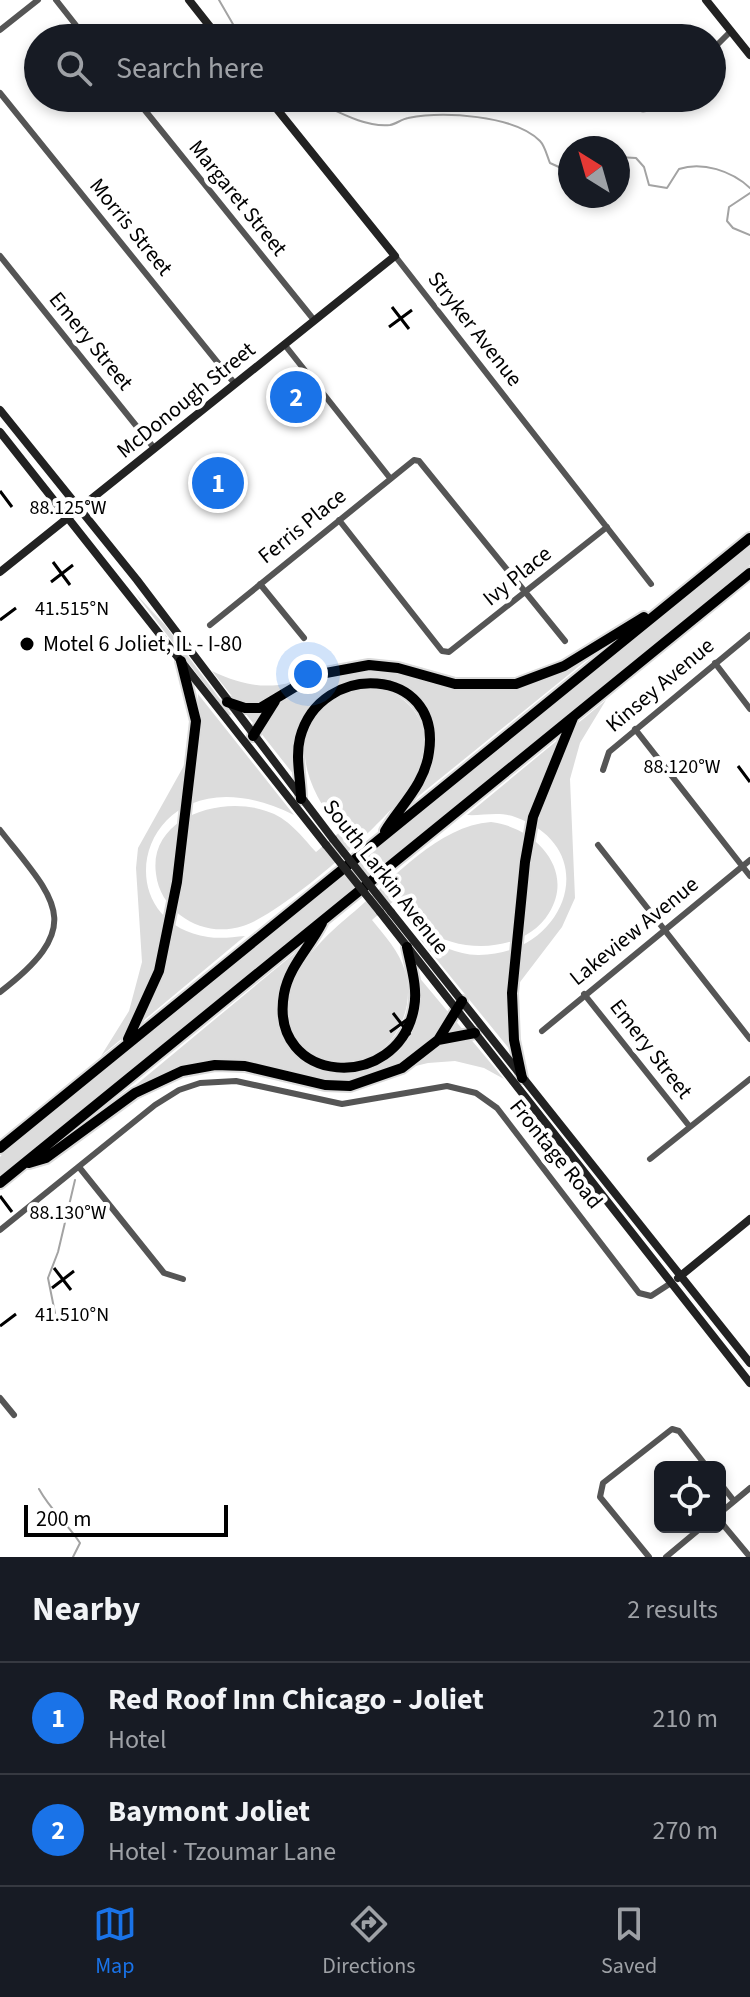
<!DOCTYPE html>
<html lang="en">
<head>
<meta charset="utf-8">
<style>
	body { margin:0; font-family:"Source Sans 3",sans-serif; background:#242831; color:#f1f3f6 }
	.controls { position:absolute; right:24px; bottom:24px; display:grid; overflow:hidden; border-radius:12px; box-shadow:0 4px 12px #0003 }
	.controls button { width:72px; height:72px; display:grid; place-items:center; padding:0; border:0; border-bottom:2px solid #363941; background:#171b24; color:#f1f3f6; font:40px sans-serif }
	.compass { position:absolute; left:558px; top:136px; width:72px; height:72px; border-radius:50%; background:#171b24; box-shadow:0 4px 12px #0003; rotate:323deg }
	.scale { position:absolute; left:24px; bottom:20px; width:204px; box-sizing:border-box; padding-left:8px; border:4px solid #000; border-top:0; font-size:22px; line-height:28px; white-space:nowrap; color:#000; -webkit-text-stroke:6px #fff; paint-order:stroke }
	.you { position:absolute; left:308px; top:674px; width:28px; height:28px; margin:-20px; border:6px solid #fff; border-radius:50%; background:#1a73e8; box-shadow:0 0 0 12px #1a73e833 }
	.badge { display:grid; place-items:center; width:52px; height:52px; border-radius:50%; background:#1a73e8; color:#fff; font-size:26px; font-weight:700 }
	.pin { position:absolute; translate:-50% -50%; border:4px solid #fff; box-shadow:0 2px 8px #0006 }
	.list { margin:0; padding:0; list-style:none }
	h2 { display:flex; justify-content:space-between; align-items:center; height:104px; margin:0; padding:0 32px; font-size:34px }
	h2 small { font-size:26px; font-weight:400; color:#9ea1a6 }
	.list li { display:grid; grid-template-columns:52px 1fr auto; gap:24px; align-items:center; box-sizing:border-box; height:112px; padding:0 32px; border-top:2px solid #363941 }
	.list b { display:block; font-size:30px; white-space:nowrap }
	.list p { margin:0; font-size:26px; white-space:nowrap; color:#9ea1a6 }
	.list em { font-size:26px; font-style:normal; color:#9ea1a6 }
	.icon { flex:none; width:44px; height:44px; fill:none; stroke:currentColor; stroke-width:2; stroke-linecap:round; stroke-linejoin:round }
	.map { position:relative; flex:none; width:750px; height:1557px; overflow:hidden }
	.search { position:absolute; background:#171b24; box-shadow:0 4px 12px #0003; left:24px; right:24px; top:24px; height:88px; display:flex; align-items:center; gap:20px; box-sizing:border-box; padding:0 28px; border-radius:44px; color:#9ea1a6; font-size:30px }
	.sheet { height:328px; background:#171b24 }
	nav { display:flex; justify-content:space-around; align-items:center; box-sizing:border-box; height:112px; border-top:2px solid #363941; background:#171b24; font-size:22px; color:#9ea1a6 }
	nav a { display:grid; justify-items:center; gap:4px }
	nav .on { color:#1a73e8 }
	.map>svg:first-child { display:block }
	.grass { fill:#dcdcdc }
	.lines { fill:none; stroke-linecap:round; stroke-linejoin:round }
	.stream { stroke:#a3a3a3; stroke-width:2 }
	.highway-casing { stroke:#dbdbdb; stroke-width:14 }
	.street { stroke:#555; stroke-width:6 }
	.secondary { stroke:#222; stroke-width:8 }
	.highway { stroke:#000; stroke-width:10 }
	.secondary-bridge { stroke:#222; stroke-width:8 }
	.ticks { fill:none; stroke:#000; stroke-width:3 }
	.poi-dot { fill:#000; stroke:#fff; stroke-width:3 }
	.labels { text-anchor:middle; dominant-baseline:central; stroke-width:8; stroke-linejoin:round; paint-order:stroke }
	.street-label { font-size:22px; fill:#000; stroke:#fff }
	.poi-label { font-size:22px; fill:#000; stroke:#fff; text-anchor:start }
	.ticks-label { font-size:20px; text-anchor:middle; fill:#000; stroke:#fff; stroke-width:8; stroke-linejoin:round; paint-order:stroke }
</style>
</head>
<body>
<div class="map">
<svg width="750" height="1557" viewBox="0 0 750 1557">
	<rect width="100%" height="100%" fill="#fff"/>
	<path class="grass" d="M 750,546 L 750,565 L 0,1176 L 0,1157 L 6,1150 Z
		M 135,593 L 165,625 L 231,714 L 229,716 Z
		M 604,646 L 410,803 L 433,736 C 424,721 413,694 399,685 C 367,663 318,690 302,719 C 294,735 296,757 294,775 L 212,671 C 283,705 300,669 366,669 C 395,669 421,681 449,687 C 510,698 554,677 604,646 Z
		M 367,687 C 412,689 438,731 419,773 C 401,811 283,914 243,926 C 221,933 198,929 180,915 C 167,905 158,891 156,874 C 148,817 222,795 266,811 C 289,818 301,836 316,852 L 341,831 C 295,776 282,710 367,687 Z
		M 198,694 L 294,815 C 144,741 95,919 208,937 C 221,939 233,937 245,936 L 101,1056 L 129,1011 L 142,962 L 136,868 L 138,848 L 191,753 L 199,720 Z
		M 606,700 L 580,743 L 570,779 L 575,898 L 562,927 L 517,986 L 511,1051 L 420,939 C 439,943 456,955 478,955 C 565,956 606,849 515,817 C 499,811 482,816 467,815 Z
		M 491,822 C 534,827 576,869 549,913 C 525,953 460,954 426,930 C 414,922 406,909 396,899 L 372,920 C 385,936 399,951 405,971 C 419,1017 383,1072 331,1062 C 317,1059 304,1050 297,1038 C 267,987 321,939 355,911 C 394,878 438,826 491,822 Z
		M 302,947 L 280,993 L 295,1052 L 310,1064 L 328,1071 L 346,1073 L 369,1068 L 403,1043 L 419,1007 L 418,976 L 504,1079 L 484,1068 L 455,1061 L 428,1063 L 349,1082 L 327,1082 L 246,1062 L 182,1067 L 131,1089 Z"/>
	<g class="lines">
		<path class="stream" d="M 219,0 L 241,38
			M 308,98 C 332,108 363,128 390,125 C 396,124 402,119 408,118 C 443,111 514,115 540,141 C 545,146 547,156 550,163 L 570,172
			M 618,157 L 636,158 L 644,167 L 649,185 L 667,188 L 679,169 C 702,161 732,171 750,188
			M 750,193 L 729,207 L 727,221 L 733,228 L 750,235
			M 55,1313 L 48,1278 L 58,1252 L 75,1180
			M 39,1489 C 51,1511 67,1523 80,1543 L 73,1557"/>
		<defs>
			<path id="highway" d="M 227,702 L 245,708 L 260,708 L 315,675 L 369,665 L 398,668 L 455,684 L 516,684 L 564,666 L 644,617
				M 253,736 L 275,701
				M 301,799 C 301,779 295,758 300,738 C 320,660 442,666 429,752 C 425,784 401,805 385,831
				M 322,923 C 310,947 289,966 284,994 C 268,1085 398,1094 414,1008 C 418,988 411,967 407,947
				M 128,1039 L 159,971 L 177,882 L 196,721 L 181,661
				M 438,1040 L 462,1001
				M 522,1078 L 514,1040 L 512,993 L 525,862 L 533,817 L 573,718
				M 0,1148 L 750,538
				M 29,1163 L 46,1158 L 135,1093 L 182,1071 L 215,1065 L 245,1066 L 325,1085 L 350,1086 L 402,1068 L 438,1040 L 475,1033
				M 0,1183 L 750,573"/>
		</defs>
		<use href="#highway" class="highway-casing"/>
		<path class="street" d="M 56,0 L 86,38
			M 0,30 L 38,0
			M 712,50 L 731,31
			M 0,93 L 235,384
			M 135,98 L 314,320
			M 615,98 C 644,115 646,111 676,98
			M 0,256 L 154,448
			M 395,256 L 651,584
			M 284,344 L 390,478
			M 339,520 L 442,651 L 449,652 L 607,527
			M 260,584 L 304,638
			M 210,625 L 414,460 L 419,461 L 565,641
			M 715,663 L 750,709
			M 635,729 L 750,876
			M 603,770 L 609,752 L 750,635
			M 0,830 C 55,900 88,925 0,992
			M 598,845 L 750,1039
			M 584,994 L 690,1127
			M 542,1031 L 750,860
			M 650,1159 L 750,1079
			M 79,1167 L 164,1273 L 183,1279
			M 0,1230 L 155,1105 L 179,1090 L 200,1083 L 236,1081 L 342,1104 L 447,1086 L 476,1093 L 497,1108 L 639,1293 L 651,1296 L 671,1283
			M 0,1398 L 14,1415
			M 720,1483 L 734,1501
			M 720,1513 L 750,1488
			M 720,1521 L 750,1557
			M 649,1557 L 600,1497 L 603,1483 L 672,1429 L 679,1431 L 707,1467
			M 666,1557 L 702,1527"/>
		<path class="secondary" d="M 189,0 L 219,38
			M 706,0 L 750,55
			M 0,410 L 137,580 L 333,839
			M 0,432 L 326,845
			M 0,572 L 395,256 L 268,98
			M 380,912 L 750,1383
			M 391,912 L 750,1363
			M 678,1278 L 750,1219"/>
		<use href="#highway" class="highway"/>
		<path class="secondary-bridge" d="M 333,839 L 391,912
			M 326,845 L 380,912"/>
	</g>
	<path class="ticks" d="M 392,307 L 409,329M 389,327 L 412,310M 0,491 L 12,507M 53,562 L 70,585M 51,582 L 73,565M 0,620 L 16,608M 738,766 L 750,782M 393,1013 L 410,1035M 390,1032 L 412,1016M 0,1196 L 12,1212M 54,1268 L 71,1290M 52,1288 L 74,1271M 0,1326 L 16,1314"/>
	<circle class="poi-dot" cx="27" cy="644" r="8"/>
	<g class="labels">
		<g class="street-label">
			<text transform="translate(238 198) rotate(51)">Margaret Street</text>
			<text transform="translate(131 227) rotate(51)">Morris Street</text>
			<text transform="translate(475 329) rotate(52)">Stryker Avenue</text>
			<text transform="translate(91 341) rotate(51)">Emery Street</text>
			<text transform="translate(186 400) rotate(-39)">McDonough Street</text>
			<text transform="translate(302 526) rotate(-39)">Ferris Place</text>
			<text transform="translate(517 576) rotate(-39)">Ivy Place</text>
			<text transform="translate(660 685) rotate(-40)">Kinsey Avenue</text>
			<text transform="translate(386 877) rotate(52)">South Larkin Avenue</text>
			<text transform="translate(634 931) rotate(-39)">Lakeview Avenue</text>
			<text transform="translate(651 1049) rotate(52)">Emery Street</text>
			<text transform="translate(556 1154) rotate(51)">Frontage Road</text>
		</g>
		<g class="poi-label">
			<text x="43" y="644">Motel 6 Joliet, IL - I-80</text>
		</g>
	</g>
	<g class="ticks-label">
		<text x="68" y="514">88.125°W</text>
		<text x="72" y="615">41.515°N</text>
		<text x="682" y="773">88.120°W</text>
		<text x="68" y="1219">88.130°W</text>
		<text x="72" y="1321">41.510°N</text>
	</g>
</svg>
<div class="controls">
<button><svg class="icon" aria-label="locate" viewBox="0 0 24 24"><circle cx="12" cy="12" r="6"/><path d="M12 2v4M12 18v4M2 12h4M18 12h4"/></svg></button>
</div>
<svg class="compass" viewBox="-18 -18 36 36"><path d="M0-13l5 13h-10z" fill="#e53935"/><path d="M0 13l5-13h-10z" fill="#9ea1a6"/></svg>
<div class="scale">200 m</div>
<div class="you"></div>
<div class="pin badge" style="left:218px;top:483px">1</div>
<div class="pin badge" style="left:296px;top:397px">2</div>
<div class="search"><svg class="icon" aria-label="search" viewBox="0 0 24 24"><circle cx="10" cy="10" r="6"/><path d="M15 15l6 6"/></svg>Search here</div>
</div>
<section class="sheet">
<h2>Nearby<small>2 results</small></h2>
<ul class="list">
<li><span class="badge">1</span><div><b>Red Roof Inn Chicago - Joliet</b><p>Hotel</p></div><em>210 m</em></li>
<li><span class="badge">2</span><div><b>Baymont Joliet</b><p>Hotel · Tzoumar Lane</p></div><em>270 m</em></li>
</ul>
</section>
<nav>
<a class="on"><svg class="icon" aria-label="map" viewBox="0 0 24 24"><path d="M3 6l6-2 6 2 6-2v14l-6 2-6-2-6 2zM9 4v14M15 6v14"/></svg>Map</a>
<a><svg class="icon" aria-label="directions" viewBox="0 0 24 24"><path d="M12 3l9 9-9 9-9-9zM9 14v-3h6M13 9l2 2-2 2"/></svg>Directions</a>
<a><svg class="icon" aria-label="saved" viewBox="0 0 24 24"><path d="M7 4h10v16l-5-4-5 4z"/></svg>Saved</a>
</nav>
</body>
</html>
